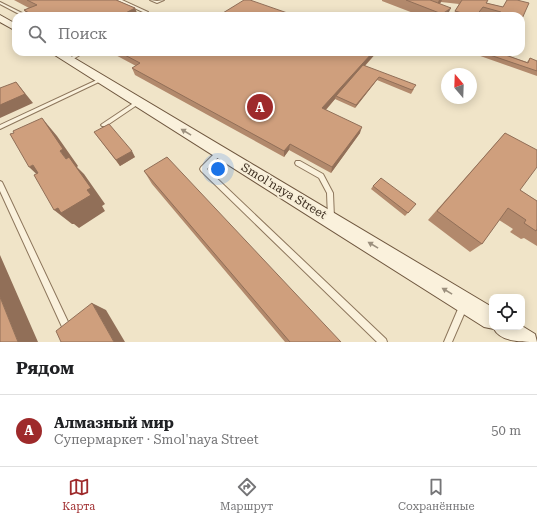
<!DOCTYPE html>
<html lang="ru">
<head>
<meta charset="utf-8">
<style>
	body { margin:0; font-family:"Roboto Serif",serif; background:#f6f6f6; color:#202124 }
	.controls { position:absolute; right:12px; bottom:12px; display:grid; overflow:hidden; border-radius:8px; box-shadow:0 2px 10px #0003 }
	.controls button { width:36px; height:36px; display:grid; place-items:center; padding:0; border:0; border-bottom:1px solid #e0e0e0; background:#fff; color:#202124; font:20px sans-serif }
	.compass { position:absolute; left:441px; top:68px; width:36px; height:36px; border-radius:50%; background:#fff; box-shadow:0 2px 10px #0003; rotate:341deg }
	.you { position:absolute; left:218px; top:169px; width:14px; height:14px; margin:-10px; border:3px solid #fff; border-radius:50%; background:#1a73e8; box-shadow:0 0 0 6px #1a73e833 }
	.badge { display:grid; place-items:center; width:26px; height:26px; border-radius:50%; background:#9e2a2b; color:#fff; font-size:13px; font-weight:700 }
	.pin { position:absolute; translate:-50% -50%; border:2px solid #fff; box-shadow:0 1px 4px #0006 }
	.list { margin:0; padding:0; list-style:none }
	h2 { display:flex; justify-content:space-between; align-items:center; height:52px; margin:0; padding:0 16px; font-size:17px }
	h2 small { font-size:13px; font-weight:400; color:#757577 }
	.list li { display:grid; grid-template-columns:26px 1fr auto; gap:12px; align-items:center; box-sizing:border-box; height:72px; padding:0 16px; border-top:1px solid #e0e0e0 }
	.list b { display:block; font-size:15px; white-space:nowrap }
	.list p { margin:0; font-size:13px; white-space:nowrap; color:#757577 }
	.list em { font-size:13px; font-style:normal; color:#757577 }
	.icon { flex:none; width:22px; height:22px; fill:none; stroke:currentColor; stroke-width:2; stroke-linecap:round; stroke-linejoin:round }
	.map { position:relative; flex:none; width:537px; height:342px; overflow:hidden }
	.search { position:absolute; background:#fff; box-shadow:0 2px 10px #0003; left:12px; right:12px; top:12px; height:44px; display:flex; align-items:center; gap:10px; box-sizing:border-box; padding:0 14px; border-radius:12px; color:#757577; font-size:15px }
	.sheet { height:124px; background:#fff }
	nav { display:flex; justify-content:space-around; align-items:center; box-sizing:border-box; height:56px; border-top:1px solid #e0e0e0; background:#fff; font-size:11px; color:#757577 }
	nav a { display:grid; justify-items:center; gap:2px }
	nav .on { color:#9e2a2b }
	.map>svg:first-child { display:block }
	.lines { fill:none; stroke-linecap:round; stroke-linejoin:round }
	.lane-casing { stroke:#8d765c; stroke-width:2 }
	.secondary-casing { stroke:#6f573f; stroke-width:2 }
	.lane { fill:#faf1dc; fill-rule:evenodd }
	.secondary { fill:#faf1dc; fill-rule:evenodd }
	.wall { fill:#b2896c }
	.shaded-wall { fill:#916f58 }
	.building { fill:#cf9f7d; stroke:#916f58 }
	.oneway { fill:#9c907e }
	.labels { text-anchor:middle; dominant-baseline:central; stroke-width:4; stroke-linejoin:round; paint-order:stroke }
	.street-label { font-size:12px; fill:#3d2e20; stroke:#f7eed8 }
</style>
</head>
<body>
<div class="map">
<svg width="537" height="342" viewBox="0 0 537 342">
	<rect width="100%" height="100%" fill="#f0e4c8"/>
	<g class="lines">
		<defs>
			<path id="lane" d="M 117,0 L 122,0 L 148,12 L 145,13 Z
				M 150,0 L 157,1 L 164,0 L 157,3 Z
				M 0,2 L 22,13 L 23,16 L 19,16 L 19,14 L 0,4 Z
				M 80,52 L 85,52 L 70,61 L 66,60 Z
				M 99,79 L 103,79 L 103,80 L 0,129 L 0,125 Z
				M 138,100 L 140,101 L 140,103 L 106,126 L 102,126 L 101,125 L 102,124 Z
				M 218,150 L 220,150 L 223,152 L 207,169 L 386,339 L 387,342 L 377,342 L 201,171 L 200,169 L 201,167 Z
				M 296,161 L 300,161 L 323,174 L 333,193 L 334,218 L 333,220 L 331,221 L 329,220 L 328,218 L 327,193 L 319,178 L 296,165 L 295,163 Z
				M 0,181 L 2,182 L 3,184 L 70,326 L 71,329 L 71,342 L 63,342 L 63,329 L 0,191 Z
				M 464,301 L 467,302 L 468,305 L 452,342 L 444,342 L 461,302 Z"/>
			<path id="secondary" d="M 0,15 L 16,24 L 16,31 L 0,22 Z
				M 50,52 L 64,52 L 492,307 L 492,327 L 522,326 L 535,334 L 537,342 C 522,342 501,342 494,329 L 484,327 Z"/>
		</defs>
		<use href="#lane" class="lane-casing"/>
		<use href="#secondary" class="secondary-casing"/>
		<use href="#lane" class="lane"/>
		<use href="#secondary" class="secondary"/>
	</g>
	<path class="wall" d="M 14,0 L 116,0 L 135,8 L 138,16 L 28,16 L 24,10 L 29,8 Z
		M 382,0 L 488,0 L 487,3 L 503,7 L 507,0 L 521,16 L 452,16 L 455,11 L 459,4 L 441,2 L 440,4 L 447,16 L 421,16 L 382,1 Z
		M 110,52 L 377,52 L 365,66 L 414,89 L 411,94 L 377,80 L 355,108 L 335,99 L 326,110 L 360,133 L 331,173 L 289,150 L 284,157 L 135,75 L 132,68 L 136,66 Z
		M 469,52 L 497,52 L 527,62 L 530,58 L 537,61 L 537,76 Z
		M 94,132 L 135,157 L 120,166 Z
		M 505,133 L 520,190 L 537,201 L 537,246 L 524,238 L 521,239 L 510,232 L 513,229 L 499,220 L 482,244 L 470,252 L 428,220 Z
		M 144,171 L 341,342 L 285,342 L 152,184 Z
		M 373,186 L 416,204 L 405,216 L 371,189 Z"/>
	<path class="shaded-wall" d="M 439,0 L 442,0 L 441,2 L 436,7 Z
		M 135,8 L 138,16 L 120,16 Z
		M 451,8 L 447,16 L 441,16 L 442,14 Z
		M 373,52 L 377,52 L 337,96 L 336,96 L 335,99 L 321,115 L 322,108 Z
		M 379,77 L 377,80 L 355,108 L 356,105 Z
		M 16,82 L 33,103 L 0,118 L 0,105 Z
		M 42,118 L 57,136 L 78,166 L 77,167 L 84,174 L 105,204 L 102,206 L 105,211 L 79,228 L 74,224 L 72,224 L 54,210 L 66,159 L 60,151 Z
		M 362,127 L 360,133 L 331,173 L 332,167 Z
		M 290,144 L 289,150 L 284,157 L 284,151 Z
		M 132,151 L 135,157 L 120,166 L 116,160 Z
		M 33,165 L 47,184 L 29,167 Z
		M 0,255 L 38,342 L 18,342 L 0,297 Z
		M 92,303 L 106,310 L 125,342 L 114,342 Z"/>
	<path class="building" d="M 27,0 L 116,0 L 135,8 L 120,16 L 34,16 L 24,10 L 37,5 Z
		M 244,0 L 250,0 L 296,16 L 218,16 Z
		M 406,0 L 430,0 L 451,8 L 442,14 Z
		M 462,0 L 488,0 L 486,3 L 503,7 L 507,0 L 517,0 L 529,3 L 521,21 L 521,16 L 499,16 L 501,12 L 483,7 L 476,16 L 472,16 L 455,11 Z
		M 119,52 L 373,52 L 322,108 L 362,127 L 332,167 L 290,144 L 284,151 L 132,68 L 140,63 Z
		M 481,52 L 497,52 L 528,63 L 530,58 L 537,61 L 537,71 Z
		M 363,65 L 416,85 L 412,90 L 379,77 L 356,105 L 336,96 Z
		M 16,82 L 25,94 L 0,105 L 0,88 Z
		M 42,118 L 63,149 L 60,151 L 66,159 L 69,157 L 91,188 L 87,190 L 91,195 L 61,213 L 58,208 L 54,210 L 34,175 L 38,173 L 33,165 L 29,167 L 10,134 L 14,133 L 13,131 Z
		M 109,124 L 132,151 L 116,160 L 94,132 Z
		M 505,133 L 537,150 L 537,167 L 520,190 L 537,201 L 537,229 L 536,231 L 524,223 L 526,220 L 508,208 L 482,244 L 437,211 Z
		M 167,157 L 341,342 L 290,342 L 144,171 Z
		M 381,178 L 416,204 L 408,213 L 373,186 Z
		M 0,297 L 18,342 L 0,342 Z
		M 92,303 L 114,342 L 61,342 L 56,331 Z"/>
	<defs><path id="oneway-solid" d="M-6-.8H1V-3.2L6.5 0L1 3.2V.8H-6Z"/></defs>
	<g class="oneway">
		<use href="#oneway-solid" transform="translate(186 132) rotate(-149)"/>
		<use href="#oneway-solid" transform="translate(373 245) rotate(-149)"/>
		<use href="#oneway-solid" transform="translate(447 291) rotate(-149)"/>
	</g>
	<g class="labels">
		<g class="street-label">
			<text transform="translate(284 191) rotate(31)">Smol'naya Street</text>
		</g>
	</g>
</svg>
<div class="controls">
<button><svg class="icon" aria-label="locate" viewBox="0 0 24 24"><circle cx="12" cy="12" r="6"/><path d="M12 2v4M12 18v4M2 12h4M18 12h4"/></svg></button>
</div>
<svg class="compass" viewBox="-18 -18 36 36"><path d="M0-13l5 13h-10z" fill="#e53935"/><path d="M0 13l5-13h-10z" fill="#757577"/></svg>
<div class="you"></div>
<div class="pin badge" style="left:260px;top:107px">A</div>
<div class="search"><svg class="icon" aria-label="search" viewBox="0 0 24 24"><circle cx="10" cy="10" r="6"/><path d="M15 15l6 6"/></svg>Поиск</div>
</div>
<section class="sheet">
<h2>Рядом<small></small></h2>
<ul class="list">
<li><span class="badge">A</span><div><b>Алмазный мир</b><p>Супермаркет · Smol'naya Street</p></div><em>50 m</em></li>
</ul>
</section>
<nav>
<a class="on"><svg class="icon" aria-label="map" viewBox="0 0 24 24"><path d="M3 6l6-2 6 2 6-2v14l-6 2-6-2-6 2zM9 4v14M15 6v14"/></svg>Карта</a>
<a><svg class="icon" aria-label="directions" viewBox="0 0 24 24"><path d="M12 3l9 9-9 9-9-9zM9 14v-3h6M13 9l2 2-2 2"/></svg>Маршрут</a>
<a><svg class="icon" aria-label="saved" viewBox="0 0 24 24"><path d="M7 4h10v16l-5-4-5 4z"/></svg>Сохранённые</a>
</nav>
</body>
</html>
